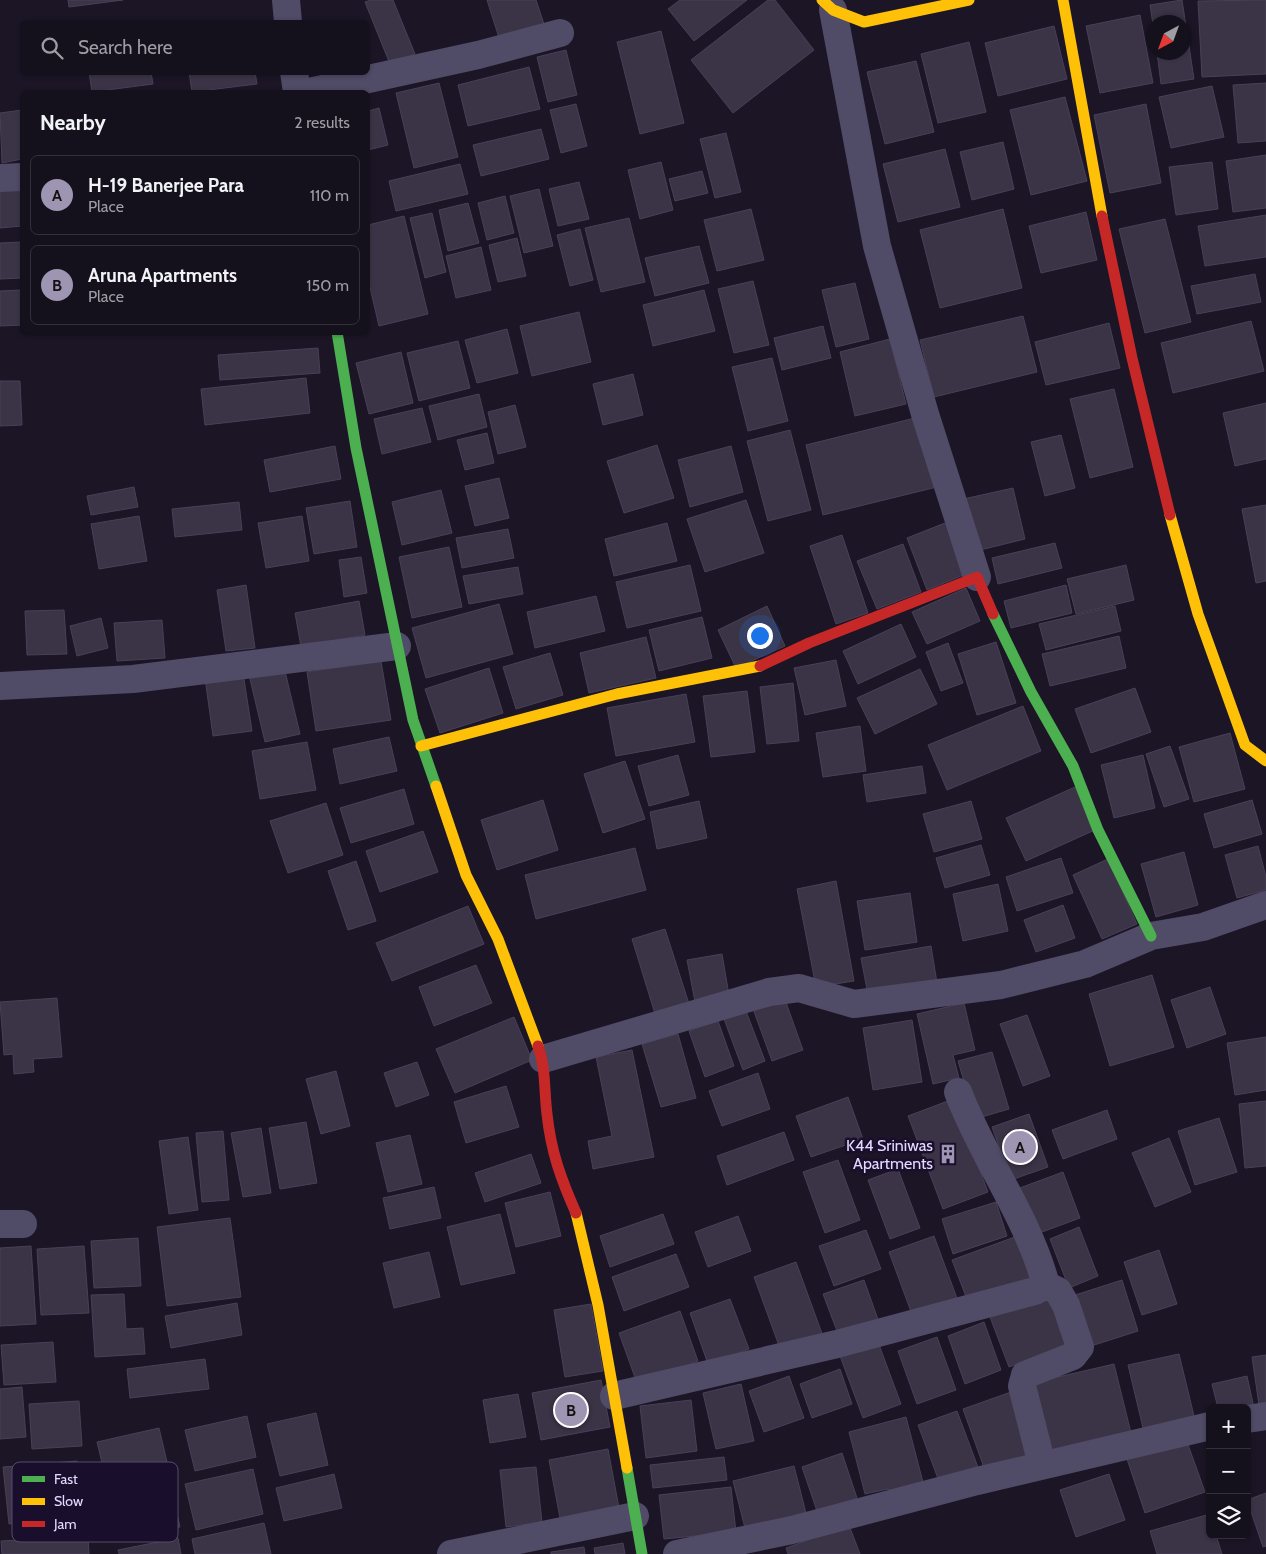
<!DOCTYPE html>
<html lang="en">
<head>
<meta charset="utf-8">
<style>
	body { margin:0; font-family:Cabin,sans-serif; background:#211e29; color:#f1f3f6 }
	.controls { position:absolute; right:15px; bottom:15px; display:grid; overflow:hidden; border-radius:8px; box-shadow:0 1px 4px #0004 }
	.controls button { width:45px; height:45px; display:grid; place-items:center; padding:0; border:0; border-bottom:1px solid #33303b; background:#14101c; color:#f1f3f6; font:25px sans-serif }
	.compass { position:absolute; left:1146px; top:15px; width:45px; height:45px; border-radius:50%; background:#14101c; box-shadow:0 1px 4px #0004; rotate:221deg }
	.you { position:absolute; left:759px; top:635px; width:18px; height:18px; margin:-12px; border:4px solid #fff; border-radius:50%; background:#1a73e8; box-shadow:0 0 0 8px #1a73e833 }
	.badge { display:grid; place-items:center; width:32px; height:32px; border-radius:50%; background:#9e95b3; color:#111; font-size:16px; font-weight:700 }
	.pin { position:absolute; translate:-50% -50%; border:2px solid #fff; box-shadow:0 1px 5px #0006 }
	.list { margin:0; padding:0; list-style:none }
	h2 { display:flex; justify-content:space-between; align-items:center; height:65px; margin:0; padding:0 20px; font-size:21px }
	h2 small { font-size:16px; font-weight:400; color:#9d9da3 }
	.list li { display:grid; grid-template-columns:32px 1fr auto; gap:15px; align-items:center; box-sizing:border-box; height:80px; margin:0 10px 10px; padding:0 10px; border:1px solid #33303b; border-radius:8px }
	.list b { display:block; font-size:19px; white-space:nowrap }
	.list p { margin:0; font-size:16px; white-space:nowrap; color:#9d9da3 }
	.list em { font-size:16px; font-style:normal; color:#9d9da3 }
	.icon { flex:none; width:28px; height:28px; fill:none; stroke:currentColor; stroke-width:2; stroke-linecap:round; stroke-linejoin:round }
	.map { position:relative; flex:none; width:1266px; height:1554px; overflow:hidden }
	.search { position:absolute; background:#14101c; box-shadow:0 1px 4px #0004; left:20px; top:20px; width:350px; height:55px; display:flex; align-items:center; gap:12px; box-sizing:border-box; padding:0 18px; border-radius:8px; color:#9d9da3; font-size:19px }
	.panel { position:absolute; background:#14101c; box-shadow:0 1px 4px #0004; left:20px; top:90px; width:350px; height:245px; border-radius:8px }
	.map>svg:first-child { display:block }
	.building { fill:#3b3447; stroke:#494058 }
	.lines { fill:none; stroke-linecap:round; stroke-linejoin:round }
	.street { stroke:#504b66; stroke-width:28 }
	.fast { stroke:#4caf50; stroke-width:11 }
	.slow { stroke:#ffc107; stroke-width:11 }
	.jam { stroke:#c62828; stroke-width:11 }
	.labels { text-anchor:middle; dominant-baseline:central; stroke-width:5; stroke-linejoin:round; paint-order:stroke }
	.poi-label { font-size:16px; fill:#e4daff; stroke:#190f2c; text-anchor:end }
	.key { fill:#190f2c; stroke:#564c6b; stroke-width:1 }
	.key-label { font-size:14px; fill:#e4daff }
</style>
</head>
<body>
<div class="map">
<svg width="1266" height="1554" viewBox="0 0 1266 1554">
	<rect width="100%" height="100%" fill="#1b1526"/>
	<path class="building" d="M 68,0 L 123,0 L 69,7 Z
		M 371,0 L 393,0 L 415,54 L 390,64 L 365,2 Z
		M 487,0 L 536,0 L 545,27 L 500,41 Z
		M 680,0 L 747,0 L 694,41 L 668,9 Z
		M 768,0 L 775,0 L 814,50 L 733,113 L 691,60 Z
		M 1182,0 L 1194,79 L 1161,84 L 1157,52 L 1184,52 L 1184,22 L 1154,22 L 1154,31 L 1150,5 Z
		M 1266,0 L 1266,74 L 1202,77 L 1198,1 Z
		M 1140,15 L 1153,83 L 1100,93 L 1086,26 Z
		M 1054,26 L 1067,79 L 998,96 L 985,43 Z
		M 661,31 L 684,123 L 640,134 L 617,42 Z
		M 969,42 L 986,112 L 938,123 L 921,54 Z
		M 566,50 L 577,95 L 548,102 L 537,57 Z
		M 916,61 L 934,132 L 885,144 L 867,72 Z
		M 529,67 L 540,109 L 468,126 L 458,85 Z
		M 89,72 L 151,72 L 153,84 L 92,92 Z
		M 189,72 L 255,72 L 257,84 L 192,92 Z
		M 439,83 L 458,157 L 414,168 L 396,93 Z
		M 1266,83 L 1266,141 L 1238,143 L 1233,85 Z
		M 1212,86 L 1224,137 L 1171,148 L 1159,97 Z
		M 1065,97 L 1087,181 L 1031,195 L 1010,110 Z
		M 576,104 L 587,146 L 561,153 L 550,110 Z
		M 1146,104 L 1161,183 L 1110,193 L 1094,115 Z
		M 379,108 L 388,145 L 368,150 L 368,111 Z
		M 22,110 L 22,159 L 2,163 L 0,113 Z
		M 541,129 L 549,159 L 481,176 L 473,145 Z
		M 726,133 L 741,192 L 715,198 L 700,139 Z
		M 1003,142 L 1014,189 L 972,200 L 960,152 Z
		M 945,149 L 960,207 L 898,222 L 883,164 Z
		M 1266,155 L 1266,208 L 1233,212 L 1226,161 Z
		M 661,162 L 673,210 L 640,219 L 628,170 Z
		M 1212,162 L 1218,209 L 1176,215 L 1169,167 Z
		M 460,164 L 468,194 L 396,211 L 389,181 Z
		M 702,171 L 708,193 L 675,201 L 669,179 Z
		M 579,182 L 589,219 L 558,226 L 549,189 Z
		M 22,187 L 22,226 L 0,228 L 0,189 Z
		M 539,189 L 553,246 L 524,253 L 510,196 Z
		M 505,196 L 514,233 L 487,240 L 478,203 Z
		M 468,203 L 479,243 L 448,251 L 439,210 Z
		M 751,209 L 764,260 L 717,271 L 704,220 Z
		M 1003,209 L 1022,288 L 940,308 L 920,230 Z
		M 1086,212 L 1097,260 L 1041,273 L 1029,226 Z
		M 432,213 L 446,272 L 425,278 L 410,218 Z
		M 1266,215 L 1266,257 L 1205,266 L 1198,226 Z
		M 404,216 L 428,314 L 379,326 L 368,279 L 368,225 Z
		M 629,218 L 645,282 L 601,292 L 585,228 Z
		M 1165,219 L 1191,322 L 1145,333 L 1119,229 Z
		M 580,229 L 593,280 L 570,286 L 557,235 Z
		M 517,238 L 526,276 L 498,282 L 489,245 Z
		M 22,242 L 22,278 L 0,279 L 0,243 Z
		M 699,246 L 709,283 L 655,296 L 645,258 Z
		M 481,247 L 491,290 L 456,298 L 446,256 Z
		M 1255,274 L 1261,302 L 1197,314 L 1191,286 Z
		M 753,281 L 769,345 L 734,353 L 718,289 Z
		M 855,283 L 869,339 L 836,347 L 822,290 Z
		M 22,290 L 22,325 L 0,326 L 0,291 Z
		M 704,290 L 715,331 L 653,346 L 643,305 Z
		M 579,312 L 591,362 L 532,376 L 520,326 Z
		M 1023,316 L 1037,372 L 934,397 L 920,340 Z
		M 1251,321 L 1264,371 L 1173,393 L 1161,343 Z
		M 1109,323 L 1120,368 L 1046,385 L 1035,342 Z
		M 823,326 L 831,358 L 782,370 L 774,338 Z
		M 507,329 L 518,373 L 477,383 L 465,340 Z
		M 890,339 L 906,404 L 855,416 L 840,352 Z
		M 458,341 L 470,388 L 419,401 L 407,353 Z
		M 318,348 L 320,373 L 220,380 L 218,355 Z
		M 401,352 L 413,403 L 369,414 L 356,363 Z
		M 772,358 L 788,421 L 748,431 L 732,367 Z
		M 633,374 L 643,415 L 603,425 L 593,384 Z
		M 306,378 L 310,413 L 205,425 L 201,389 Z
		M 0,381 L 20,381 L 22,425 L 0,426 Z
		M 1114,389 L 1133,467 L 1090,478 L 1070,399 Z
		M 479,394 L 487,427 L 438,440 L 429,406 Z
		M 1266,403 L 1266,459 L 1235,466 L 1223,413 Z
		M 515,405 L 526,447 L 498,454 L 488,412 Z
		M 422,408 L 431,442 L 382,454 L 374,419 Z
		M 919,417 L 937,487 L 823,515 L 806,445 Z
		M 790,430 L 811,510 L 768,521 L 747,441 Z
		M 487,433 L 494,463 L 465,470 L 457,440 Z
		M 1061,435 L 1075,488 L 1045,496 L 1031,442 Z
		M 657,445 L 674,498 L 624,513 L 607,461 Z
		M 335,446 L 341,479 L 270,492 L 264,460 Z
		M 731,446 L 743,492 L 690,507 L 678,460 Z
		M 499,478 L 509,518 L 475,526 L 465,486 Z
		M 134,487 L 138,507 L 91,515 L 87,496 Z
		M 1013,488 L 1025,539 L 972,552 L 959,500 Z
		M 441,490 L 452,533 L 402,545 L 392,502 Z
		M 746,500 L 764,553 L 705,572 L 687,519 Z
		M 350,501 L 357,547 L 314,554 L 306,508 Z
		M 239,502 L 242,530 L 175,537 L 172,509 Z
		M 1266,505 L 1266,581 L 1256,583 L 1242,509 Z
		M 139,516 L 147,561 L 99,569 L 91,524 Z
		M 302,516 L 309,561 L 266,568 L 258,523 Z
		M 950,521 L 971,572 L 927,590 L 907,538 Z
		M 667,523 L 677,561 L 614,576 L 605,539 Z
		M 508,529 L 514,558 L 462,568 L 456,538 Z
		M 842,535 L 868,613 L 836,624 L 810,546 Z
		M 1055,543 L 1062,568 L 998,584 L 992,558 Z
		M 903,544 L 921,592 L 877,609 L 857,561 Z
		M 449,547 L 462,607 L 412,618 L 399,557 Z
		M 361,557 L 367,593 L 344,597 L 339,560 Z
		M 690,565 L 701,611 L 627,628 L 616,582 Z
		M 1126,565 L 1134,600 L 1076,614 L 1067,579 Z
		M 518,567 L 523,594 L 469,604 L 463,576 Z
		M 246,585 L 255,648 L 226,651 L 217,590 Z
		M 1066,585 L 1072,613 L 1011,628 L 1004,601 Z
		M 966,588 L 980,621 L 927,644 L 912,612 Z
		M 596,596 L 605,631 L 535,648 L 527,612 Z
		M 359,601 L 365,635 L 301,647 L 295,613 Z
		M 499,604 L 513,654 L 426,678 L 412,628 Z
		M 767,606 L 785,646 L 736,668 L 718,630 Z
		M 1115,606 L 1121,631 L 1046,650 L 1039,624 Z
		M 64,610 L 67,654 L 27,655 L 25,611 Z
		M 702,617 L 712,658 L 659,671 L 649,630 Z
		M 101,618 L 108,648 L 77,656 L 70,626 Z
		M 162,620 L 165,658 L 117,661 L 114,623 Z
		M 901,624 L 916,657 L 858,684 L 843,651 Z
		M 1119,636 L 1126,668 L 1050,686 L 1042,654 Z
		M 646,637 L 656,678 L 589,693 L 580,653 Z
		M 996,642 L 1016,703 L 977,715 L 958,654 Z
		M 948,643 L 963,683 L 941,691 L 926,652 Z
		M 550,653 L 563,695 L 516,709 L 503,667 Z
		M 836,660 L 846,706 L 805,715 L 794,668 Z
		M 381,661 L 391,720 L 316,731 L 307,672 Z
		M 284,667 L 300,734 L 265,742 L 249,675 Z
		M 489,668 L 503,713 L 440,733 L 425,689 Z
		M 920,669 L 937,704 L 875,734 L 857,698 Z
		M 243,673 L 252,731 L 213,736 L 205,678 Z
		M 793,683 L 799,741 L 767,744 L 760,687 Z
		M 1135,688 L 1151,732 L 1091,753 L 1075,709 Z
		M 747,691 L 755,752 L 711,757 L 703,696 Z
		M 686,694 L 695,742 L 616,756 L 607,708 Z
		M 1023,706 L 1041,751 L 947,790 L 928,745 Z
		M 860,726 L 866,771 L 823,777 L 816,733 Z
		M 1230,733 L 1245,789 L 1194,802 L 1179,747 Z
		M 389,737 L 397,771 L 340,784 L 333,749 Z
		M 307,742 L 316,790 L 260,799 L 252,751 Z
		M 1170,746 L 1189,799 L 1164,807 L 1146,754 Z
		M 678,755 L 689,795 L 649,806 L 638,766 Z
		M 1143,755 L 1155,808 L 1114,818 L 1101,765 Z
		M 625,761 L 645,819 L 603,833 L 584,774 Z
		M 922,766 L 926,793 L 867,802 L 863,775 Z
		M 1075,787 L 1095,830 L 1026,861 L 1006,818 Z
		M 404,789 L 414,824 L 351,843 L 340,808 Z
		M 543,800 L 558,850 L 497,870 L 481,820 Z
		M 1252,800 L 1262,834 L 1214,848 L 1204,814 Z
		M 699,801 L 707,838 L 657,849 L 650,812 Z
		M 971,801 L 982,839 L 934,852 L 923,814 Z
		M 326,803 L 343,855 L 288,873 L 270,821 Z
		M 423,831 L 438,872 L 380,892 L 366,851 Z
		M 981,845 L 990,875 L 945,888 L 936,858 Z
		M 1258,846 L 1266,877 L 1266,890 L 1237,898 L 1225,855 Z
		M 635,848 L 646,890 L 536,919 L 525,875 Z
		M 1184,852 L 1198,905 L 1156,917 L 1141,864 Z
		M 1061,858 L 1073,893 L 1017,911 L 1006,877 Z
		M 1108,859 L 1137,924 L 1102,939 L 1073,875 Z
		M 356,861 L 376,921 L 348,930 L 328,871 Z
		M 836,881 L 854,981 L 816,987 L 797,889 Z
		M 998,884 L 1008,931 L 963,941 L 953,894 Z
		M 910,893 L 917,942 L 865,950 L 857,901 Z
		M 1063,905 L 1075,938 L 1036,952 L 1024,920 Z
		M 468,906 L 484,944 L 392,981 L 376,943 Z
		M 665,929 L 690,1007 L 656,1017 L 632,939 Z
		M 931,946 L 938,989 L 869,1000 L 861,958 Z
		M 722,954 L 730,1001 L 696,1007 L 687,960 Z
		M 476,965 L 492,1003 L 434,1026 L 419,987 Z
		M 1152,975 L 1174,1047 L 1110,1066 L 1089,994 Z
		M 1210,987 L 1226,1034 L 1187,1048 L 1171,1000 Z
		M 783,994 L 803,1050 L 772,1061 L 752,1006 Z
		M 57,998 L 62,1057 L 33,1059 L 34,1072 L 14,1074 L 13,1054 L 4,1055 L 0,1002 Z
		M 964,1003 L 975,1050 L 953,1055 L 959,1078 L 933,1084 L 917,1014 Z
		M 746,1011 L 765,1061 L 743,1070 L 724,1019 Z
		M 1027,1015 L 1050,1076 L 1023,1086 L 1000,1024 Z
		M 514,1017 L 532,1060 L 455,1093 L 436,1049 Z
		M 912,1020 L 922,1082 L 873,1090 L 863,1028 Z
		M 718,1021 L 734,1066 L 705,1077 L 689,1031 Z
		M 678,1034 L 696,1098 L 661,1107 L 642,1044 Z
		M 1266,1037 L 1266,1090 L 1235,1095 L 1227,1043 Z
		M 632,1050 L 654,1157 L 593,1169 L 588,1141 L 612,1136 L 596,1057 Z
		M 992,1052 L 1009,1109 L 975,1119 L 958,1061 Z
		M 417,1062 L 429,1095 L 396,1107 L 384,1073 Z
		M 336,1071 L 350,1126 L 321,1134 L 306,1079 Z
		M 758,1073 L 770,1109 L 722,1126 L 709,1091 Z
		M 506,1086 L 519,1127 L 466,1143 L 454,1102 Z
		M 848,1097 L 863,1139 L 811,1157 L 796,1116 Z
		M 953,1099 L 988,1192 L 943,1209 L 908,1116 Z
		M 1266,1101 L 1266,1166 L 1245,1168 L 1239,1104 Z
		M 1107,1110 L 1117,1139 L 1063,1159 L 1052,1130 Z
		M 1029,1114 L 1048,1167 L 1011,1180 L 992,1127 Z
		M 1219,1118 L 1237,1172 L 1195,1185 L 1178,1131 Z
		M 306,1122 L 317,1183 L 280,1189 L 269,1128 Z
		M 261,1128 L 271,1193 L 243,1197 L 231,1133 Z
		M 223,1131 L 229,1200 L 202,1202 L 196,1133 Z
		M 784,1132 L 794,1160 L 727,1185 L 717,1156 Z
		M 410,1135 L 422,1184 L 388,1192 L 376,1143 Z
		M 188,1137 L 198,1210 L 169,1214 L 159,1141 Z
		M 1169,1138 L 1191,1192 L 1155,1207 L 1132,1153 Z
		M 531,1154 L 541,1183 L 485,1202 L 475,1173 Z
		M 838,1160 L 860,1220 L 825,1233 L 803,1172 Z
		M 898,1169 L 920,1228 L 890,1239 L 868,1180 Z
		M 1063,1172 L 1080,1218 L 1034,1235 L 1017,1189 Z
		M 434,1187 L 441,1218 L 390,1229 L 383,1198 Z
		M 550,1192 L 561,1236 L 516,1247 L 505,1203 Z
		M 996,1202 L 1007,1236 L 953,1254 L 942,1219 Z
		M 500,1214 L 515,1273 L 461,1285 L 447,1227 Z
		M 663,1214 L 674,1244 L 610,1267 L 600,1236 Z
		M 738,1216 L 751,1251 L 708,1267 L 695,1232 Z
		M 230,1218 L 241,1297 L 167,1306 L 157,1227 Z
		M 1079,1227 L 1098,1276 L 1069,1288 L 1050,1239 Z
		M 866,1230 L 881,1269 L 834,1286 L 819,1246 Z
		M 1020,1235 L 1035,1278 L 968,1302 L 952,1260 Z
		M 934,1236 L 958,1301 L 913,1317 L 889,1252 Z
		M 138,1238 L 141,1286 L 94,1288 L 91,1241 Z
		M 31,1246 L 36,1324 L 0,1326 L 0,1248 Z
		M 84,1246 L 89,1313 L 41,1315 L 37,1249 Z
		M 1159,1250 L 1177,1304 L 1142,1315 L 1124,1262 Z
		M 429,1252 L 440,1297 L 394,1308 L 383,1263 Z
		M 676,1254 L 689,1287 L 624,1311 L 612,1277 Z
		M 796,1262 L 824,1339 L 782,1354 L 754,1277 Z
		M 864,1280 L 880,1325 L 840,1339 L 823,1294 Z
		M 1122,1280 L 1138,1331 L 1088,1347 L 1072,1296 Z
		M 124,1294 L 126,1329 L 143,1328 L 145,1354 L 95,1357 L 91,1295 Z
		M 1054,1294 L 1072,1344 L 1009,1367 L 990,1317 Z
		M 730,1299 L 749,1349 L 708,1364 L 690,1313 Z
		M 237,1303 L 242,1335 L 171,1348 L 165,1316 Z
		M 591,1304 L 603,1371 L 565,1377 L 554,1310 Z
		M 680,1311 L 698,1361 L 637,1383 L 619,1333 Z
		M 984,1322 L 1001,1370 L 965,1384 L 948,1336 Z
		M 937,1337 L 956,1390 L 917,1404 L 898,1351 Z
		M 53,1342 L 56,1382 L 4,1385 L 1,1345 Z
		M 878,1342 L 901,1404 L 863,1418 L 840,1356 Z
		M 1179,1354 L 1195,1420 L 1144,1432 L 1128,1365 Z
		M 1266,1355 L 1266,1404 L 1259,1405 L 1252,1357 Z
		M 205,1359 L 209,1389 L 130,1398 L 127,1369 Z
		M 1114,1364 L 1132,1437 L 1050,1456 L 1032,1383 Z
		M 840,1369 L 852,1404 L 812,1418 L 800,1384 Z
		M 789,1376 L 804,1418 L 764,1432 L 749,1391 Z
		M 1247,1376 L 1254,1408 L 1218,1408 L 1212,1384 Z
		M 601,1380 L 610,1427 L 541,1440 L 532,1393 Z
		M 741,1384 L 754,1441 L 716,1449 L 703,1393 Z
		M 22,1387 L 26,1437 L 0,1439 L 0,1389 Z
		M 1011,1392 L 1035,1458 L 987,1476 L 963,1409 Z
		M 518,1394 L 526,1437 L 490,1443 L 483,1400 Z
		M 691,1400 L 697,1451 L 646,1458 L 640,1406 Z
		M 79,1401 L 82,1446 L 32,1449 L 29,1404 Z
		M 957,1411 L 979,1470 L 940,1484 L 918,1425 Z
		M 316,1413 L 328,1465 L 280,1476 L 267,1424 Z
		M 247,1416 L 256,1457 L 195,1471 L 185,1430 Z
		M 906,1417 L 925,1490 L 891,1499 L 888,1489 L 865,1494 L 849,1432 Z
		M 159,1428 L 171,1479 L 109,1492 L 97,1442 Z
		M 1186,1439 L 1205,1492 L 1145,1513 L 1127,1459 Z
		M 608,1449 L 620,1513 L 561,1523 L 549,1460 Z
		M 842,1453 L 857,1498 L 817,1511 L 802,1467 Z
		M 724,1457 L 727,1480 L 653,1488 L 650,1465 Z
		M 77,1461 L 83,1517 L 9,1524 L 3,1467 Z
		M 794,1466 L 807,1517 L 746,1532 L 733,1481 Z
		M 536,1467 L 542,1522 L 506,1527 L 500,1470 Z
		M 253,1469 L 263,1514 L 196,1530 L 185,1484 Z
		M 334,1474 L 342,1508 L 284,1521 L 276,1488 Z
		M 1109,1474 L 1125,1520 L 1076,1537 L 1060,1490 Z
		M 170,1482 L 180,1527 L 116,1541 L 106,1497 Z
		M 731,1487 L 736,1532 L 664,1539 L 659,1495 Z
		M 1266,1493 L 1266,1546 L 1263,1547 L 1247,1500 Z
		M 1210,1514 L 1210,1535 L 1216,1535 L 1222,1554 L 1157,1554 L 1150,1531 Z
		M 264,1523 L 271,1554 L 195,1554 L 192,1539 Z
		M 849,1525 L 860,1554 L 788,1554 L 786,1548 Z
		M 88,1536 L 89,1554 L 2,1554 L 1,1541 Z
		M 178,1538 L 181,1554 L 119,1554 L 118,1550 Z
		M 623,1543 L 625,1554 L 595,1554 L 594,1548 Z
		M 584,1547 L 585,1554 L 551,1554 L 551,1552 Z"/>
	<g class="lines">
		<path class="street" d="M 286,0 L 288,22
			M 833,10 L 877,246 L 925,414 L 977,577
			M 294,72 L 297,92
			M 309,92 L 478,55 L 560,33
			M 0,178 L 22,177
			M 0,686 L 133,679 L 397,646
			M 543,1059 L 769,992 L 799,988 L 854,1004 L 1001,985 L 1085,964 L 1151,936 L 1203,927 L 1266,905
			M 0,1224 L 23,1224
			M 614,1396 L 837,1344 L 1035,1291 L 1046,1285 C 1028,1217 983,1158 958,1092
			M 1247,1419 L 1266,1416
			M 1042,1465 L 1022,1386 L 1025,1375 L 1073,1356 L 1080,1347 L 1066,1305 L 1058,1291 L 1046,1285
			M 451,1554 L 635,1516
			M 677,1554 L 792,1530 L 977,1481 L 1210,1426"/>
		<path class="fast" d="M 337,332 L 356,448 L 413,720 L 436,786
			M 993,614 L 1031,692 L 1073,766 L 1098,830 L 1151,936
			M 627,1468 L 642,1554"/>
		<path class="slow" d="M 822,0 L 833,10 L 864,22 L 969,0
			M 1063,0 L 1102,216
			M 1170,515 L 1198,614 L 1245,745 L 1266,761
			M 421,746 L 617,694 L 760,666
			M 436,786 L 466,875 L 498,939 L 538,1046
			M 576,1213 L 598,1305 L 627,1468"/>
		<path class="jam" d="M 1102,216 L 1132,358 L 1170,515
			M 760,666 L 809,643 L 977,577 L 993,614
			M 538,1046 C 546,1068 544,1091 547,1114 C 551,1152 561,1179 576,1213"/>
	</g>
	<defs>
		<symbol id="building-bare" viewBox="-9 -9 18 18"><path d="M-4-6H4V6H1V3H-1V6H-4ZM-2.5-4.3h1.7v1.8h-1.7ZM.8-4.3h1.7v1.8H.8ZM-2.5-1h1.7V.8h-1.7ZM.8-1h1.7V.8H.8Z" fill="#9e95b3" stroke="#190f2c" stroke-width="2.5" paint-order="stroke"/></symbol>
	</defs>
	<g fill-rule="evenodd">
		<use href="#building-bare" x="934" y="1140" width="28" height="28"/>
	</g>
	<g class="labels">
		<g class="poi-label">
			<text x="933" y="1145">K44 Sriniwas<tspan x="933" dy="18">Apartments</tspan></text>
		</g>
	</g>
	<rect x="12" y="1462" width="166" height="80" rx="8" class="key"/>
	<rect x="22" y="1476" width="23" height="6" fill="#4caf50"/>
	<rect x="22" y="1498" width="23" height="7" fill="#ffc107"/>
	<rect x="22" y="1521" width="23" height="6" fill="#c62828"/>
	<g class="key-label">
		<text x="54" y="1484">Fast</text>
		<text x="54" y="1506">Slow</text>
		<text x="54" y="1529">Jam</text>
	</g>
</svg>
<div class="controls">
<button>+</button>
<button>−</button>
<button><svg class="icon" aria-label="layers" viewBox="0 0 24 24"><path d="M12 4l9 5-9 5-9-5zM3 14l9 5 9-5"/></svg></button>
</div>
<svg class="compass" viewBox="-18 -18 36 36"><path d="M0-13l5 13h-10z" fill="#e53935"/><path d="M0 13l5-13h-10z" fill="#9d9da3"/></svg>
<div class="you"></div>
<div class="pin badge" style="left:1020px;top:1147px">A</div>
<div class="pin badge" style="left:571px;top:1410px">B</div>
<div class="search"><svg class="icon" aria-label="search" viewBox="0 0 24 24"><circle cx="10" cy="10" r="6"/><path d="M15 15l6 6"/></svg>Search here</div>
<section class="panel">
<h2>Nearby<small>2 results</small></h2>
<ul class="list">
<li><span class="badge">A</span><div><b>H-19 Banerjee Para</b><p>Place</p></div><em>110 m</em></li>
<li><span class="badge">B</span><div><b>Aruna Apartments</b><p>Place</p></div><em>150 m</em></li>
</ul>
</section>
</div>
</body>
</html>
